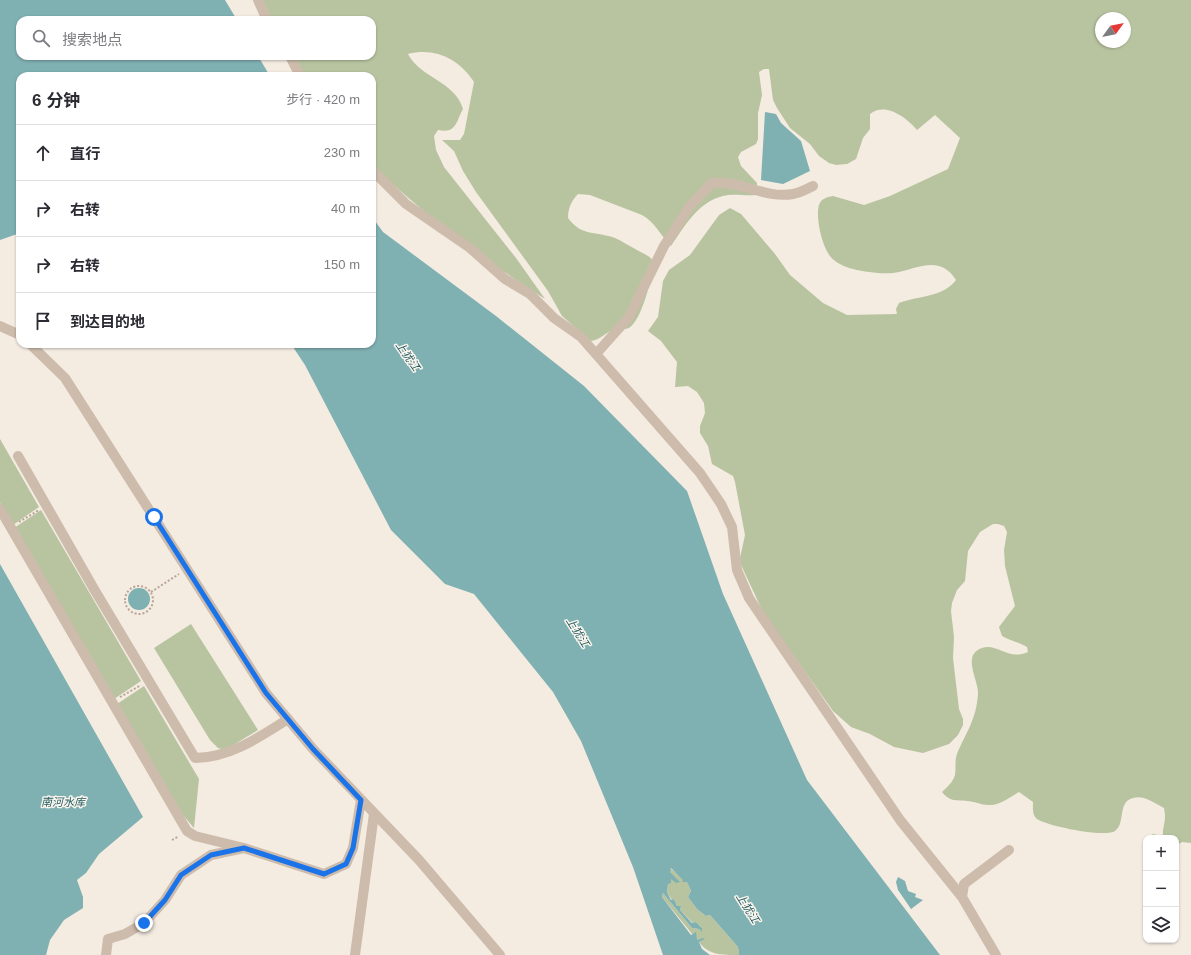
<!DOCTYPE html>
<html lang="zh">
<head>
<meta charset="utf-8">
<style>
	body { margin:0; font-family:Arial,"Noto Sans SC",sans-serif; background:#f2f2f3; color:#2b2b33 }
	.controls { position:absolute; right:12px; bottom:12px; display:grid; overflow:hidden; border-radius:8px; box-shadow:0 1px 3px #0004 }
	.controls button { width:36px; height:36px; display:grid; place-items:center; padding:0; border:0; border-bottom:1px solid #e1e1e2; background:#fff; color:#2b2b33; font:20px sans-serif }
	.compass { position:absolute; left:1095px; top:12px; width:36px; height:36px; border-radius:50%; background:#fff; box-shadow:0 1px 3px #0004; rotate:57deg }
	.stop { position:absolute; width:12px; height:12px; margin:-9px; border:3px solid #1a73e8; border-radius:50%; background:#fff }
	.stop.end { background:#1a73e8; border-color:#fff; box-shadow:0 1px 4px #0008 }
	.list { margin:0; padding:0; list-style:none }
	h2 { display:flex; justify-content:space-between; align-items:center; height:52px; margin:0; padding:0 16px; font-size:17px }
	h2 small { font-size:13px; font-weight:400; color:#7c7c81 }
	.list li { display:grid; grid-template-columns:26px 1fr auto; gap:12px; align-items:center; box-sizing:border-box; height:56px; padding:0 16px; border-top:1px solid #e1e1e2 }
	.list b { display:block; font-size:15px; white-space:nowrap }
	.list em { font-size:13px; font-style:normal; color:#7c7c81 }
	.icon { flex:none; width:22px; height:22px; fill:none; stroke:currentColor; stroke-width:2; stroke-linecap:round; stroke-linejoin:round }
	.map { position:relative; flex:none; width:1191px; height:955px; overflow:hidden }
	.search { position:absolute; background:#fff; box-shadow:0 1px 3px #0004; left:16px; top:16px; width:360px; height:44px; display:flex; align-items:center; gap:10px; box-sizing:border-box; padding:0 14px; border-radius:12px; color:#7c7c81; font-size:15px }
	.panel { position:absolute; background:#fff; box-shadow:0 1px 3px #0004; left:16px; top:72px; width:360px; height:276px; border-radius:12px }
	.map>svg:first-child { display:block }
	.green { fill:#b8c4a0; fill-rule:evenodd }
	.water { fill:#7fb0b2 }
	.lines { fill:none; stroke-linecap:round; stroke-linejoin:round }
	.path { stroke:#b9a596; stroke-width:2; stroke-dasharray:2 2; stroke-linecap:butt }
	.minor { stroke:#cdbbac; stroke-width:10 }
	.tertiary { stroke:#cdbbac; stroke-width:10 }
	.route { stroke:#1a73e8; stroke-width:5 }
	.labels { text-anchor:middle; dominant-baseline:central; stroke-width:3; stroke-linejoin:round; paint-order:stroke }
	.water-label { font-size:11px; font-style:italic; fill:#1f5a5e; stroke:#fbf5ee }
</style>
</head>
<body>
<div class="map">
<svg width="1191" height="955" viewBox="0 0 1191 955">
	<rect width="100%" height="100%" fill="#f4ebe1"/>
	<path class="green" d="M 263,0 L 1191,0 L 1191,843 L 1182,842 L 1176,846 L 1176,838 L 1149,838 L 1153,834 L 1163,837 C 1162,826 1167,822 1164,808 C 1154,803 1144,795 1133,798 C 1117,802 1126,823 1115,831 C 1105,838 1047,826 1037,819 C 1032,815 1033,808 1033,802 L 1019,792 C 1010,797 1000,806 988,805 C 981,805 974,801 967,801 C 956,800 950,802 942,792 C 946,788 951,784 954,778 C 957,771 954,762 957,754 C 966,732 976,721 978,694 C 979,681 961,655 982,648 C 998,643 1007,661 1028,652 L 1027,647 C 1019,642 1010,641 1002,636 L 999,627 L 1015,606 L 1005,566 L 1004,550 L 1007,532 L 1004,526 L 998,524 L 993,524 L 980,532 L 968,551 L 965,581 L 957,590 L 952,603 L 951,611 L 954,637 L 953,658 L 959,709 L 963,719 L 963,725 L 958,735 L 949,744 L 923,753 L 894,747 L 870,734 L 851,727 L 833,711 L 764,614 L 741,565 L 740,558 L 745,535 L 735,482 L 733,476 L 712,464 L 708,446 L 700,433 L 700,426 L 705,413 L 704,403 L 697,392 L 688,386 L 675,387 L 677,362 L 661,341 L 648,331 L 658,317 L 663,281 L 669,270 L 690,255 L 719,215 L 730,208 L 741,214 L 775,254 L 790,275 L 823,303 L 847,315 L 897,314 L 896,309 L 899,303 C 917,296 944,297 956,280 C 939,253 916,270 893,273 C 881,274 865,272 853,269 C 848,268 838,264 834,260 C 823,253 815,218 819,205 C 821,199 826,197 833,196 L 864,205 L 890,196 L 948,169 L 960,138 L 935,115 L 917,130 C 906,117 885,102 870,114 L 870,129 L 863,138 L 856,159 L 847,164 L 836,165 L 829,163 L 819,156 L 810,144 L 790,128 L 777,108 L 773,100 L 769,69 L 764,69 L 759,72 L 762,95 L 758,113 L 758,139 L 756,144 L 741,152 L 738,157 L 741,166 L 757,183 L 756,195 C 746,196 738,194 728,195 C 700,199 686,224 671,246 C 661,236 654,221 642,215 L 590,195 L 578,194 C 571,201 568,209 568,218 C 582,237 596,231 615,238 C 622,241 629,246 637,250 C 644,254 649,255 654,262 C 652,277 642,320 629,328 C 624,330 618,329 613,330 C 605,333 600,340 591,341 L 562,316 L 548,291 L 476,192 L 463,171 L 454,151 L 442,140 L 460,140 L 464,134 L 474,82 C 459,59 435,47 408,54 C 420,78 455,81 463,109 C 456,121 457,134 438,130 L 434,136 L 436,150 L 444,167 L 516,258 L 545,299 C 484,260 426,216 374,167 L 372,161 L 372,76 L 304,76 L 295,56 L 372,56 L 372,20 L 272,20 ZM 1101,18 L 1125,18 L 1125,42 L 1101,42 Z
		M 0,439 L 39,507 L 13,525 L 0,503 Z
		M 41,510 L 141,681 L 114,699 L 14,528 Z
		M 191,624 L 258,730 L 225,750 L 218,748 L 210,740 L 154,648 Z
		M 144,686 L 199,779 L 194,828 L 183,815 L 117,704 Z
		M 670,868 L 687,882 L 691,891 L 688,897 L 697,909 L 706,916 L 710,915 L 738,947 L 739,955 C 722,955 708,955 699,942 L 704,939 L 697,940 L 662,897 L 663,893 L 692,928 L 699,929 L 701,931 L 702,928 L 696,922 L 693,923 L 680,910 L 681,906 L 677,906 L 674,899 L 672,900 L 667,892 Z"/>
	<path class="water" d="M 0,0 L 225,0 L 237,20 L 20,20 L 20,56 L 258,56 L 270,76 L 20,76 L 20,233 L 0,240 Z
		M 765,112 L 776,114 L 781,123 L 801,141 L 810,171 L 783,184 L 761,180 Z
		M 372,217 L 383,232 L 496,316 L 584,386 L 687,491 L 723,594 L 807,780 L 940,955 L 739,955 L 738,947 L 710,915 L 706,916 L 697,909 L 688,897 L 691,891 L 687,882 L 682,882 L 683,880 L 671,868 L 670,872 L 680,882 L 676,883 L 671,879 L 671,883 L 668,884 L 667,892 L 671,900 L 674,899 L 677,906 L 681,906 L 680,910 L 692,923 L 696,922 L 702,928 L 702,932 L 699,929 L 692,928 L 663,893 L 662,897 L 691,935 L 696,932 L 697,940 L 703,938 L 705,939 L 699,942 L 702,949 L 710,955 L 663,955 L 633,867 L 581,741 L 553,692 L 474,594 L 445,584 L 391,530 L 305,365 L 291,344 L 372,344 Z
		M 0,564 L 143,817 L 99,854 L 86,873 L 77,880 L 83,897 L 83,908 L 64,920 L 50,940 L 46,955 L 0,955 Z
		M128 599a11 11 0 1 1 22 0a11 11 0 1 1-22 0Z
		M 898,877 L 905,881 L 908,891 L 916,894 L 915,897 L 923,900 L 911,909 L 898,890 L 896,882 Z"/>
	<g class="lines">
		<path class="path" d="M 19,522 L 39,510
			M125 600a14 14 0 1 1 28 0a14 14 0 1 1-28 0Z
			M 151,592 L 179,574
			M 120,697 L 141,685
			M 172,840 L 179,836"/>
		<path class="minor" d="M 258,0 L 267,20
			M 290,56 L 300,76
			M 372,170 L 406,204 L 470,248 L 505,279 L 530,294 L 554,318 L 581,337 L 700,473 L 721,504 L 732,527 L 737,570 L 749,598 L 900,820 L 962,897 L 996,955
			M 596,354 L 629,317 L 664,246 L 690,206 L 712,183 C 740,180 765,199 793,194 C 800,193 807,189 813,186
			M 18,456 L 94,589 L 195,758 C 229,758 260,737 288,719
			M 0,509 L 187,831 L 195,836 L 244,848
			M 962,897 L 964,884 L 1009,850
			M 106,955 L 108,939 L 125,934 L 144,923 L 165,900 L 181,875 L 211,855 L 244,848 L 324,874 L 346,864 L 353,848 L 361,800
			M 355,955 L 374,814"/>
		<path class="tertiary" d="M 0,326 L 20,335
			M 30,344 L 65,378 L 266,693 L 313,749 L 419,860 L 500,955"/>
	</g>
	<g class="lines">
		<path class="route" d="M 144,923 L 165,900 L 181,875 L 211,855 L 244,848 L 324,874 L 346,864 L 353,848 L 361,800 L 313,749 L 266,693 L 154,517"/>
	</g>
	<g class="labels">
		<g class="water-label">
			<text transform="translate(408 356) rotate(55)">上犹江</text>
			<text transform="translate(578 632) rotate(58)">上犹江</text>
			<text x="63" y="802">南河水库</text>
			<text transform="translate(748 908) rotate(58)">上犹江</text>
		</g>
	</g>
</svg>
<div class="controls">
<button>+</button>
<button>−</button>
<button><svg class="icon" aria-label="layers" viewBox="0 0 24 24"><path d="M12 4l9 5-9 5-9-5zM3 14l9 5 9-5"/></svg></button>
</div>
<svg class="compass" viewBox="-18 -18 36 36"><path d="M0-13l5 13h-10z" fill="#e53935"/><path d="M0 13l5-13h-10z" fill="#7c7c81"/></svg>
<div class="stop" style="left:154px;top:517px"></div>
<div class="stop end" style="left:144px;top:923px"></div>
<div class="search"><svg class="icon" aria-label="search" viewBox="0 0 24 24"><circle cx="10" cy="10" r="6"/><path d="M15 15l6 6"/></svg>搜索地点</div>
<section class="panel">
<h2>6 分钟<small>步行 · 420 m</small></h2>
<ul class="list">
<li><svg class="icon" aria-label="ahead" viewBox="0 0 24 24"><path d="M12 20V5M6 11l6-6 6 6"/></svg><div><b>直行</b></div><em>230 m</em></li>
<li><svg class="icon" aria-label="right" viewBox="0 0 24 24"><path d="M7 20v-9h11M14 6l5 5-5 5"/></svg><div><b>右转</b></div><em>40 m</em></li>
<li><svg class="icon" aria-label="right" viewBox="0 0 24 24"><path d="M7 20v-9h11M14 6l5 5-5 5"/></svg><div><b>右转</b></div><em>150 m</em></li>
<li><svg class="icon" aria-label="arrive" viewBox="0 0 24 24"><path d="M6 21V4h12l-3 4 3 4H6"/></svg><div><b>到达目的地</b></div></li>
</ul>
</section>
</div>
</body>
</html>
